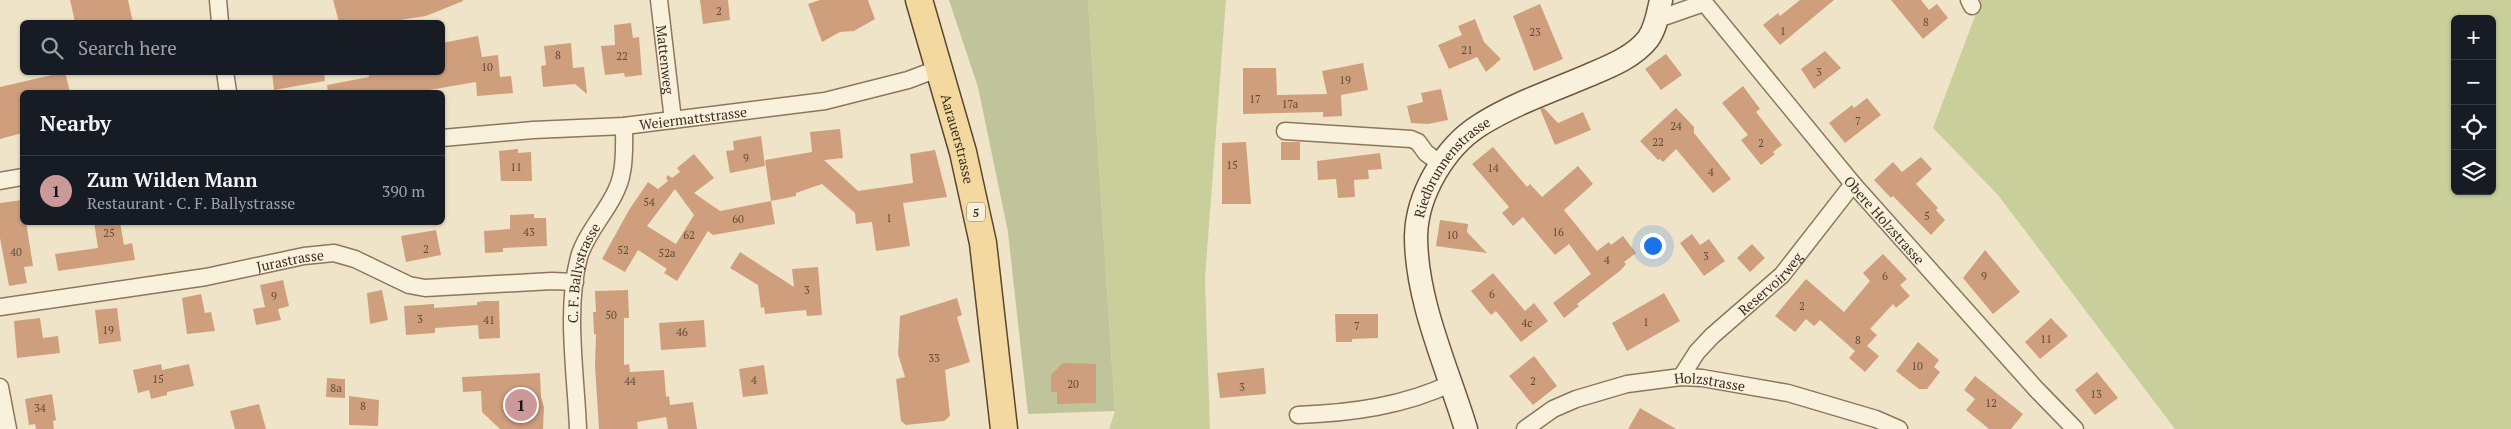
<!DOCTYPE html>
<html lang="en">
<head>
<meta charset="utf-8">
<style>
	body { margin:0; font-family:"PT Serif",serif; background:#242831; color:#f1f3f6 }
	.controls { position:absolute; right:15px; top:15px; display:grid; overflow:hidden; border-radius:8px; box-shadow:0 1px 4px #0004 }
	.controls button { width:45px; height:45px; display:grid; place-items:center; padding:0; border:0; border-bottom:1px solid #363941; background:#171b24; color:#f1f3f6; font:25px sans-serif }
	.you { position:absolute; left:1652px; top:245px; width:18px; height:18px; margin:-12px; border:4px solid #fff; border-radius:50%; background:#1a73e8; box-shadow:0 0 0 8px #1a73e833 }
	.badge { display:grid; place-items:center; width:32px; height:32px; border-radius:50%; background:#cc999b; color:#111; font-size:16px; font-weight:700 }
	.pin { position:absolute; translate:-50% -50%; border:2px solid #fff; box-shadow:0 1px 5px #0006 }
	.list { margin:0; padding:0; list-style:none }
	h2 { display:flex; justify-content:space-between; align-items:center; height:65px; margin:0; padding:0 20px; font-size:21px }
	h2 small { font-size:16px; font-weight:400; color:#9ea1a6 }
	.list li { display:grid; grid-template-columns:32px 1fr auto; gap:15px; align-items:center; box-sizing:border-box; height:70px; padding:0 20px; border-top:1px solid #363941 }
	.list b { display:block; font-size:19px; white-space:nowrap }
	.list p { margin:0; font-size:16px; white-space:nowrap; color:#9ea1a6 }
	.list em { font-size:16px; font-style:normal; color:#9ea1a6 }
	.icon { flex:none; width:28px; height:28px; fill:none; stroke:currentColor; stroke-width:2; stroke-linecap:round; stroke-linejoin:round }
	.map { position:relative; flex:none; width:2511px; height:429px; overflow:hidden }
	.search { position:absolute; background:#171b24; box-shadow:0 1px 4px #0004; left:20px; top:20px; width:425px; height:55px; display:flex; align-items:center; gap:12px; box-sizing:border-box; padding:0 18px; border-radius:8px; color:#9ea1a6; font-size:19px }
	.panel { position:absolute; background:#171b24; box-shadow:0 1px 4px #0004; left:20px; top:90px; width:425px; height:135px; border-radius:8px }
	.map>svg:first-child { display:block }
	.green { fill:#c9cf9b; fill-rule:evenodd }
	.cemetery { fill:#bfc49a }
	.building { fill:#cf9f7d; fill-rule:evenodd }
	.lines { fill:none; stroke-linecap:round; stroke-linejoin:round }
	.street-casing { stroke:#8d765c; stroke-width:19 }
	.secondary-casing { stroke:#6f573f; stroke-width:25 }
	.primary-casing { stroke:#5b4430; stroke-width:29 }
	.street { stroke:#faf1dc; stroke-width:16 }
	.secondary { stroke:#faf1dc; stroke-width:22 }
	.primary { stroke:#f3d9a0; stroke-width:26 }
	.labels { text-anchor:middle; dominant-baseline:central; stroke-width:4; stroke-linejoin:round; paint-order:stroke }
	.number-label { font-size:11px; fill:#624a37 }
	.shield { fill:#f7eed8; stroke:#756857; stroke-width:1 }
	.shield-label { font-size:12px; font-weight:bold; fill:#3d2e20 }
	.street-label { font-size:14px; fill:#3d2e20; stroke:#f7eed8 }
</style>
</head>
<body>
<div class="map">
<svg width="2511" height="429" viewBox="0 0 2511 429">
	<rect width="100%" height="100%" fill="#f0e4c8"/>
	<path class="green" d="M 1088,0 L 1226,0 L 1205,278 L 1210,429 L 1109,429 L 1115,411 Z
		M 1981,0 L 2511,0 L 2511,429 L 2175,429 L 1998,195 L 1933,128 ZM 2455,19 L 2492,19 L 2492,191 L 2455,191 Z"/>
	<path class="cemetery" d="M 949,0 L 1088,0 L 1115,411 L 1028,414 L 1008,232 L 978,87 Z"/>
	<path class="building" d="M 70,0 L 128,0 L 133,22 L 75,22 Z
		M 333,0 L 463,0 L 463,1 L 426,16 L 386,22 L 339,22 Z
		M 700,0 L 728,0 L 730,20 L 703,24 Z
		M 820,0 L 868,0 L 875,19 L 854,31 L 840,32 L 822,42 L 808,4 Z
		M 1800,0 L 1834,0 L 1780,45 L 1763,25 L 1778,13 L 1780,16 Z
		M 1891,0 L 1921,0 L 1929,10 L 1937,4 L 1948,18 L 1923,39 Z
		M 1540,4 L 1563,59 L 1534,71 L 1513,16 Z
		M 1475,19 L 1484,42 L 1501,59 L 1486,72 L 1477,57 L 1449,69 L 1438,45 L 1462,35 L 1458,26 Z
		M 631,23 L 633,38 L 639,37 L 642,75 L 625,77 L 624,73 L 605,75 L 601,46 L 615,45 L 614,25 Z
		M 478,36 L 482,57 L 498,55 L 500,77 L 511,76 L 513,93 L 477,96 L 476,82 L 417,92 L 328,92 L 327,85 L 369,77 L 368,72 L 442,72 L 442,43 Z
		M 571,43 L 573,68 L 584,67 L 587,94 L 575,84 L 543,87 L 541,66 L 546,65 L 544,46 Z
		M 1825,51 L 1841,68 L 1814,89 L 1801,69 Z
		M 1666,54 L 1682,75 L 1661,90 L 1645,69 Z
		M 1363,63 L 1368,90 L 1341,95 L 1342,116 L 1323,117 L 1323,112 L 1243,114 L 1243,68 L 1276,68 L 1277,95 L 1327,94 L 1322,71 Z
		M 65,72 L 70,92 L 22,92 L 22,133 L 0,139 L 0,87 Z
		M 272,72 L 324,72 L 325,81 L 274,90 Z
		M 1743,86 L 1760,109 L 1756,112 L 1782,145 L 1773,152 L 1775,154 L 1761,165 L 1741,140 L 1748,135 L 1722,103 Z
		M 1441,89 L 1448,120 L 1428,124 L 1411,123 L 1407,106 L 1423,102 L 1421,93 Z
		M 1867,98 L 1881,115 L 1845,143 L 1829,123 L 1852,105 L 1854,108 Z
		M 1544,108 L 1558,123 L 1583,112 L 1591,130 L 1555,145 L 1540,109 Z
		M 1676,108 L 1694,127 L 1694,133 L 1731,179 L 1713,193 L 1676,149 L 1663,162 L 1660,159 L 1658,160 L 1640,141 Z
		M 840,129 L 843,158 L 824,160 L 858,191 L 913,183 L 910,154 L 935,150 L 947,197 L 903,203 L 910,246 L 876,251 L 872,222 L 856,224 L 855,213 L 822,184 L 796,193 L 796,196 L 771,201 L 765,160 L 812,152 L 810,132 Z
		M 761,136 L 765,166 L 730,173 L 726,151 L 734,150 L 733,141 Z
		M 1246,142 L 1251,204 L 1222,204 L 1222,143 Z
		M 1281,142 L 1300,142 L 1300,160 L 1281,160 Z
		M 1493,147 L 1527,187 L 1530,184 L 1542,197 L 1578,166 L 1593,184 L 1564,210 L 1597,251 L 1609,242 L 1611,245 L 1623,236 L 1636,253 L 1624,262 L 1626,264 L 1621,270 L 1577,304 L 1579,306 L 1564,318 L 1553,303 L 1591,274 L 1569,244 L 1555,255 L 1523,217 L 1513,226 L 1502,213 L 1509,207 L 1472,164 Z
		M 518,149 L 518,153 L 531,152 L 532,181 L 501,181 L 499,151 Z
		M 1380,153 L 1382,169 L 1368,170 L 1369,179 L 1354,180 L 1355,197 L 1338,198 L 1336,179 L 1318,180 L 1317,161 Z
		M 694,154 L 714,178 L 694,193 L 720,211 L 771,201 L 775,224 L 713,235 L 708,231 L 677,281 L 664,273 L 667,269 L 638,250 L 625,272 L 602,259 L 629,210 L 648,182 L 658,189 L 668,181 L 666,178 L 668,175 L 672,178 L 680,172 L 677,168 ZM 675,189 L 694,215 L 676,244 L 647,226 Z
		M 1921,157 L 1932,169 L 1916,184 L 1938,208 L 1936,210 L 1945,220 L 1931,235 L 1893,196 L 1891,198 L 1874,180 L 1893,162 L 1902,172 Z
		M 22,200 L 22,222 L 26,222 L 33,266 L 24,267 L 27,283 L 9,286 L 0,238 L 0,203 Z
		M 534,214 L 534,218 L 546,218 L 547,246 L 503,248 L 503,252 L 485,253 L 484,231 L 510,229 L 510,215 Z
		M 1440,220 L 1468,224 L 1467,232 L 1487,253 L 1436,246 Z
		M 94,222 L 120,222 L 124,245 L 132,243 L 135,260 L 58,271 L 55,254 L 98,248 Z
		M 436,230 L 441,255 L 406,262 L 401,236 Z
		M 1692,234 L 1700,245 L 1709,239 L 1725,261 L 1704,276 L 1680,243 Z
		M 1752,244 L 1765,258 L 1750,272 L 1737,258 Z
		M 1985,250 L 2020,292 L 1993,314 L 1963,278 Z
		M 740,252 L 794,287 L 792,269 L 818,267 L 822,315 L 807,316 L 806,310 L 765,314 L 764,307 L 761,308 L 758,285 L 730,268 Z
		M 1883,254 L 1907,279 L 1900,285 L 1910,296 L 1896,308 L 1893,304 L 1870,329 L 1877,335 L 1867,346 L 1879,356 L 1865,372 L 1849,358 L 1855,351 L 1820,320 L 1814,326 L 1806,319 L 1795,332 L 1775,316 L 1806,279 L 1844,312 L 1870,281 L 1863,273 Z
		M 1493,273 L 1525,311 L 1534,303 L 1548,321 L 1521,342 L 1496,311 L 1491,315 L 1471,291 Z
		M 283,280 L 289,306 L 278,309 L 281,320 L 256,325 L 253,309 L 265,307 L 260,285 Z
		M 382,290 L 388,320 L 370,324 L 367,293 Z
		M 628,290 L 629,318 L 624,318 L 624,365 L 629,364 L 630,372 L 664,370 L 666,397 L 669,396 L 670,405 L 693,402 L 697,429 L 668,429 L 666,417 L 637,422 L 638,429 L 599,429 L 595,365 L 596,334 L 594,334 L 593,312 L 596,312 L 595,291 Z
		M 1664,293 L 1680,321 L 1627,351 L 1612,323 Z
		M 201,294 L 205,313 L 211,312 L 215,331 L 187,334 L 182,298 Z
		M 957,298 L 962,315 L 957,317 L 970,362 L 945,370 L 950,416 L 944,421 L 906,425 L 901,421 L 896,379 L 905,377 L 898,354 L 900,316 Z
		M 484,301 L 499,301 L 500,338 L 479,339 L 478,325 L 435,328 L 435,333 L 406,335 L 404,306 L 434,304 L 434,308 L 477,305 L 477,302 Z
		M 117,308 L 121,341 L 99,344 L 95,310 Z
		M 1335,314 L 1378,314 L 1378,338 L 1352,339 L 1352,342 L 1336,342 Z
		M 40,318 L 43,338 L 58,336 L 60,353 L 17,358 L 14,321 Z
		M 2051,318 L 2068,336 L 2040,359 L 2025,342 Z
		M 704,320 L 706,347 L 661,350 L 659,323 Z
		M 1918,342 L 1939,360 L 1934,367 L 1940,372 L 1927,389 L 1919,389 L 1896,371 Z
		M 1534,356 L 1557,386 L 1533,405 L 1509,376 Z
		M 1063,363 L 1096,364 L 1096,403 L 1057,404 L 1057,392 L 1051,392 L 1051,375 Z
		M 161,364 L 162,370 L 189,364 L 194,386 L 167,392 L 167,395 L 151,399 L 149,390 L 138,393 L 133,370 Z
		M 764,365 L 768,394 L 743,397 L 739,369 Z
		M 1264,368 L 1266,394 L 1220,398 L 1217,373 Z
		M 2097,372 L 2118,398 L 2095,415 L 2075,390 Z
		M 540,373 L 541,397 L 544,407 L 543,429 L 500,429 L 482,412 L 481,391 L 463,392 L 462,377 Z
		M 1975,376 L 2023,414 L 2011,429 L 1989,429 L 1966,410 L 1975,399 L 1964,390 Z
		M 327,378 L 345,379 L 345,398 L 326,397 Z
		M 52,394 L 56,420 L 53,421 L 54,429 L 36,429 L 35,424 L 29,425 L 25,399 Z
		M 349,396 L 379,400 L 378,426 L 349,425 Z
		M 259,404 L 266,429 L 235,429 L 230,411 Z
		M 1640,408 L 1676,429 L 1628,429 Z"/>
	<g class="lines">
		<defs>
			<g id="street">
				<path d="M 218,0 L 220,22"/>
				<path id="s1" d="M 659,0 L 673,120"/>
				<path id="s2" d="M 1702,0 L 1853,184 L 2036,389 L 2075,429"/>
				<path d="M 1969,0 L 1972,6"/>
				<path d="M 1658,19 L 1704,3"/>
				<path d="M 225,72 L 228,92"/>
				<path d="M 1285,131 L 1411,139 L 1418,142 L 1426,153 L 1441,164"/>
				<path id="s3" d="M 442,138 L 533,130 L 624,126 L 825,101 L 908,80 L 940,68"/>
				<path d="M 0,181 L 22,177"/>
				<path id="s4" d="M 0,307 L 206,277 L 304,256 L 334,253 L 355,259 L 409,285 L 425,288 L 552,281 L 575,282"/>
				<path id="s5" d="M 1681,377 L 1697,352 L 1712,336 L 1782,275 L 1853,184"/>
				<path d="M 0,387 L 8,429"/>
				<path d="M 1298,415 C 1351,413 1404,406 1452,383"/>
				<path id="s6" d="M 578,429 C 576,375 565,310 579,257 C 588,227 617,203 622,172 C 625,157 624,140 624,126"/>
				<path id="s7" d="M 1525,429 L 1553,409 L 1576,399 L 1627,384 L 1681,377 L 1702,378 L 1788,393 L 1876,419 L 1899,429"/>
			</g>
			<g id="secondary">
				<path id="s8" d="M 1466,429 C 1447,367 1416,301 1416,236 C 1417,194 1445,147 1480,125 C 1513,104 1552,91 1587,76 C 1608,67 1633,58 1648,39 C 1656,28 1658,13 1661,0"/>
			</g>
			<g id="primary">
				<path id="s9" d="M 919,0 L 963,152 L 983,243 L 1004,429"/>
			</g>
		</defs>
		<use href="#street" class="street-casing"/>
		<use href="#secondary" class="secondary-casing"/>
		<use href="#primary" class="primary-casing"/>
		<use href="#street" class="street"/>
		<use href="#secondary" class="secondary"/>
		<use href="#primary" class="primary"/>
	</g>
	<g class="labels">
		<g class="number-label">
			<text x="719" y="11">2</text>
			<text x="1926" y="22">8</text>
			<text x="1783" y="31">1</text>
			<text x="1535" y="32">23</text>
			<text x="1467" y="50">21</text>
			<text x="558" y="55">8</text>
			<text x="622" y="56">22</text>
			<text x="487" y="67">10</text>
			<text x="1819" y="72">3</text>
			<text x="1345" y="80">19</text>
			<text x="1255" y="99">17</text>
			<text x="1290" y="104">17a</text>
			<text x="1858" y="121">7</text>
			<text x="1676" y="126">24</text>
			<text x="1658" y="142">22</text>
			<text x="1761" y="143">2</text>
			<text x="746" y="158">9</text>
			<text x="1232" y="165">15</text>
			<text x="516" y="167">11</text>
			<text x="1493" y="168">14</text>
			<text x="1711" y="172">4</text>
			<text x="649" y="202">54</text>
			<text x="1927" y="216">5</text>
			<text x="889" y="218">1</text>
			<text x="738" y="219">60</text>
			<text x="529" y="232">43</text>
			<text x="1558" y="232">16</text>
			<text x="109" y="233">25</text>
			<text x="689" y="235">62</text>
			<text x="1452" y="235">10</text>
			<text x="426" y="249">2</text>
			<text x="623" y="250">52</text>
			<text x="16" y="252">40</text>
			<text x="667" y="253">52a</text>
			<text x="1706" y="256">3</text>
			<text x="1607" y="260">4</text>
			<text x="1885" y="276">6</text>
			<text x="1984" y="276">9</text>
			<text x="807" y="290">3</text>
			<text x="1492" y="294">6</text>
			<text x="274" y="296">9</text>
			<text x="1802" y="306">2</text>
			<text x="611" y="315">50</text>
			<text x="420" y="319">3</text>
			<text x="489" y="320">41</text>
			<text x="1646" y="322">1</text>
			<text x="1527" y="323">4c</text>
			<text x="1357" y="326">7</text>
			<text x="108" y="330">19</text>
			<text x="682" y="332">46</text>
			<text x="2046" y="339">11</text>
			<text x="1858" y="340">8</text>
			<text x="934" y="358">33</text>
			<text x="1917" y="366">10</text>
			<text x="158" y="379">15</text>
			<text x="754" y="380">4</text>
			<text x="630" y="381">44</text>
			<text x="1533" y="381">2</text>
			<text x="1073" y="384">20</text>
			<text x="1242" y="387">3</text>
			<text x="336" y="388">8a</text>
			<text x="2096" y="394">13</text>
			<text x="1991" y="403">12</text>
			<text x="363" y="406">8</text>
			<text x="40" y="408">34</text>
		</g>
		<rect class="shield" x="967" y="202.5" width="18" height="19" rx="4"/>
		<g class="shield-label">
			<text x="976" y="212">5</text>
		</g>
		<g class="street-label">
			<text stroke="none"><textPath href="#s1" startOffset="60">Mattenweg</textPath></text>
			<text stroke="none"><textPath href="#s3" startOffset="252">Weiermattstrasse</textPath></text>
			<text stroke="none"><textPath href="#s9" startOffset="144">Aarauerstrasse</textPath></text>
			<text stroke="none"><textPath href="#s8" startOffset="281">Riedbrunnenstrasse</textPath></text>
			<text stroke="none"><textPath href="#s2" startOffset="286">Obere Holzstrasse</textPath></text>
			<text stroke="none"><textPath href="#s4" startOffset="294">Jurastrasse</textPath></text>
			<text stroke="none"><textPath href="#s6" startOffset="158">C. F. Ballystrasse</textPath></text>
			<text stroke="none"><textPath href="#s5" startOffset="130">Reservoirweg</textPath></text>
			<text stroke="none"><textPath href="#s7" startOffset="196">Holzstrasse</textPath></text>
		</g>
	</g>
</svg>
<div class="controls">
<button>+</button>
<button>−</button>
<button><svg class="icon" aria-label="locate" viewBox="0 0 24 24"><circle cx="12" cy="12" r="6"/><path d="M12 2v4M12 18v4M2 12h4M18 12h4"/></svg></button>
<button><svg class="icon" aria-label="layers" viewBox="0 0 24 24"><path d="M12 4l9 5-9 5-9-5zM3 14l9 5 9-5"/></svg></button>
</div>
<div class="you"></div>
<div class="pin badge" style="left:521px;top:405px">1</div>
<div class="search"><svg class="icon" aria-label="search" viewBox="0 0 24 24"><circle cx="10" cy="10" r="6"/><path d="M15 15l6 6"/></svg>Search here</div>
<section class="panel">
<h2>Nearby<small></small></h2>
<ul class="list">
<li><span class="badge">1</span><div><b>Zum Wilden Mann</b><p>Restaurant · C. F. Ballystrasse</p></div><em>390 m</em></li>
</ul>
</section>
</div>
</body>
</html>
